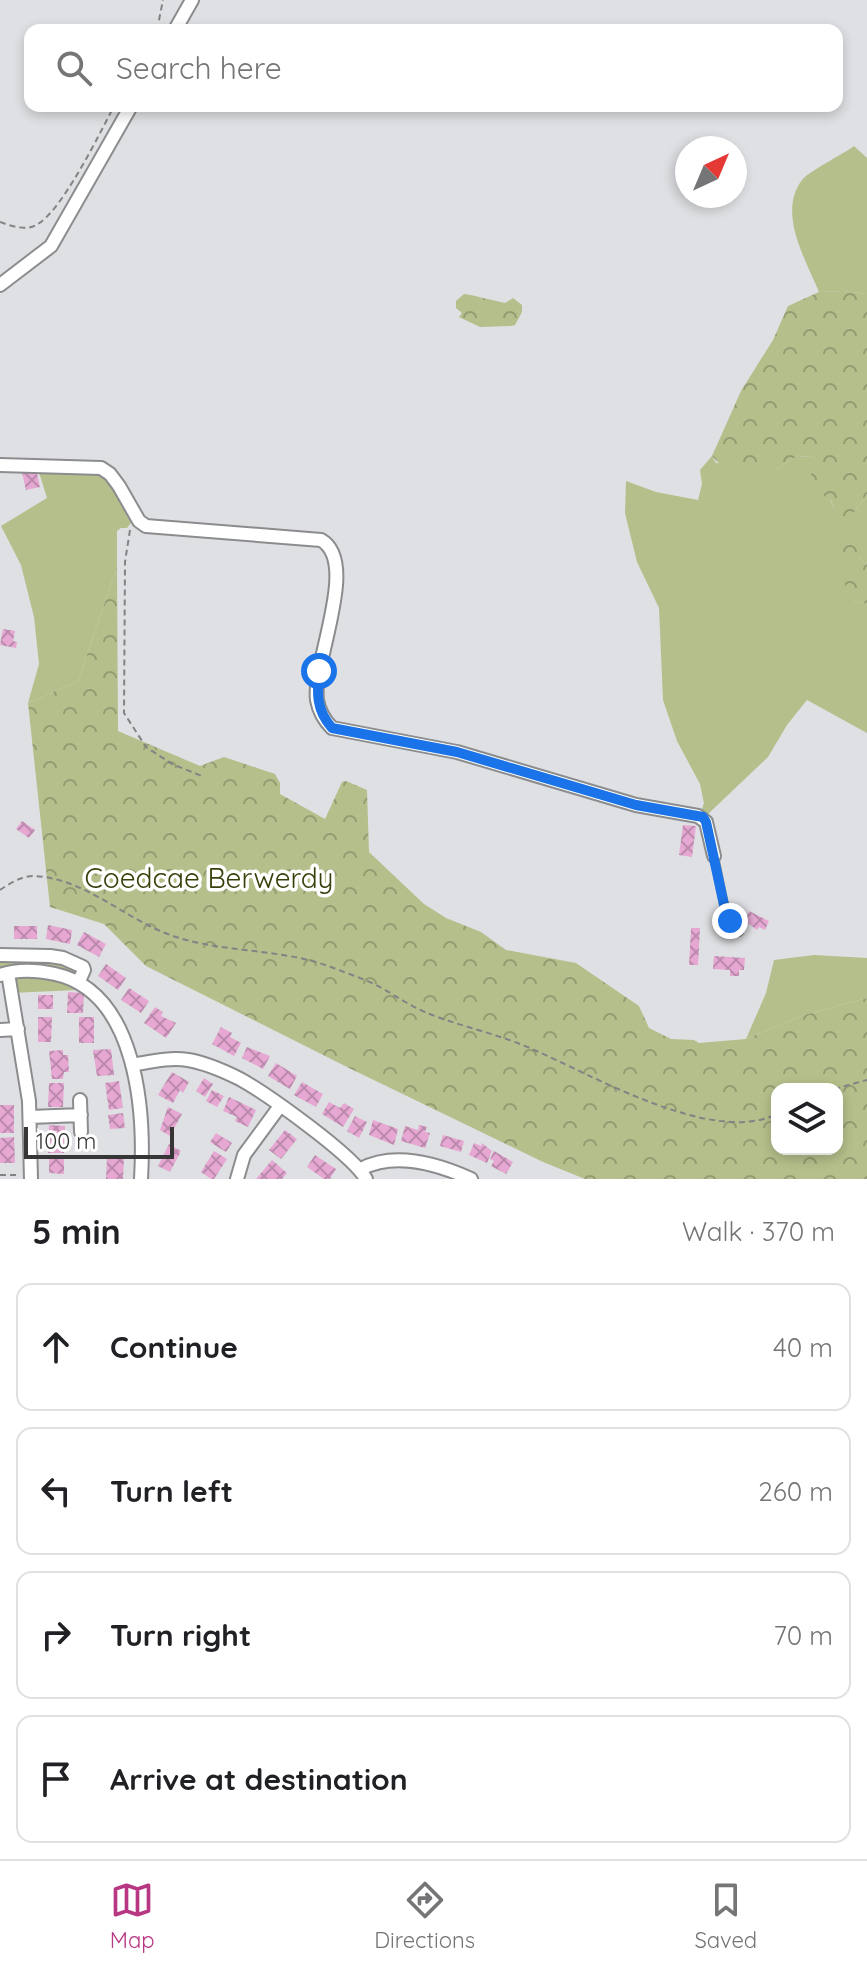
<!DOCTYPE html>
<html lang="en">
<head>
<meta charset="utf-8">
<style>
	body { margin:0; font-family:Quicksand,sans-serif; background:#f2f2f2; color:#202124 }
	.controls { position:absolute; right:24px; bottom:24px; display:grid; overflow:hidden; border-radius:16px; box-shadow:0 4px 12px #0003 }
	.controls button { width:72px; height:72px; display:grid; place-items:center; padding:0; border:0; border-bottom:2px solid #e0e0e0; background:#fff; color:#202124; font:40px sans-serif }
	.compass { position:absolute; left:675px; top:136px; width:72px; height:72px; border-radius:50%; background:#fff; box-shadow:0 4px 12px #0003; rotate:44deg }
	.scale { position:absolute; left:24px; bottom:20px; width:150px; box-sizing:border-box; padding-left:8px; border:4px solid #363637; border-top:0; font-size:22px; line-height:28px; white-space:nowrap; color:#363637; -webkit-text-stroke:6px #fff; paint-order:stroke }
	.stop { position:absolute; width:24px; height:24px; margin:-18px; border:6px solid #1a73e8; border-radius:50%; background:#fff }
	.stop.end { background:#1a73e8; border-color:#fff; box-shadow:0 2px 8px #0008 }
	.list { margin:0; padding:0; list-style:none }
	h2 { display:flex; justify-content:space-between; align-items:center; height:104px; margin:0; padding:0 32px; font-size:34px }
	h2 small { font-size:26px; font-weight:400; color:#757577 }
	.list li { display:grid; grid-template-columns:52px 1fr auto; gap:24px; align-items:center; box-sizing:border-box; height:128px; margin:0 16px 16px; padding:0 16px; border:2px solid #e0e0e0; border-radius:16px }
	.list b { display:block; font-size:30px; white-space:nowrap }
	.list em { font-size:26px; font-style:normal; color:#757577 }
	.icon { flex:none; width:44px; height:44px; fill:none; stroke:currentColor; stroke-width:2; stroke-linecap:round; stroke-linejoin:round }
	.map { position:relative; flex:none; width:867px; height:1179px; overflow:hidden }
	.search { position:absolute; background:#fff; box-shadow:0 4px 12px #0003; left:24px; right:24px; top:24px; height:88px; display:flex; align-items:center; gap:20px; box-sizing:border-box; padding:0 28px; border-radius:16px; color:#757577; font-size:30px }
	.sheet { height:680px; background:#fff }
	nav { display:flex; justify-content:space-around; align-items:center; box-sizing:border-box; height:112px; border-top:2px solid #e0e0e0; background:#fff; font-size:22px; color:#757577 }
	nav a { display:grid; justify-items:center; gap:4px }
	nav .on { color:#b83782 }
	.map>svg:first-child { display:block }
	.green { fill:#b4bf8b }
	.forest { fill:url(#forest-crowns); fill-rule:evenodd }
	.building { fill:url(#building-cross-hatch) }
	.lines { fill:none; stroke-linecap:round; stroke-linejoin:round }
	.lane-casing { stroke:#8b8c8e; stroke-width:10 }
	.street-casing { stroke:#8b8c8e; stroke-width:16 }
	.path { stroke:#828385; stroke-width:2; stroke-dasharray:6 4; stroke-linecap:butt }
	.lane { stroke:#fff; stroke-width:6 }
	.street { stroke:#fff; stroke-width:12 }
	.route { stroke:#1a73e8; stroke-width:10 }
	.labels { text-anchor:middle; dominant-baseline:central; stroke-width:7; stroke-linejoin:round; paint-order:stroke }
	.park-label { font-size:28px; fill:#373f0a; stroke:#fff }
</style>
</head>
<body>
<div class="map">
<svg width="867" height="1179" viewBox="0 0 867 1179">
	<defs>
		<pattern id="forest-crowns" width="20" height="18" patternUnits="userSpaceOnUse" patternTransform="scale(2)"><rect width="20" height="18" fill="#b4bf8b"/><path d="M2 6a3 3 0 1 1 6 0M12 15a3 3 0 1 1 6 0" fill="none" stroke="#939c72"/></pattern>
		<pattern id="building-cross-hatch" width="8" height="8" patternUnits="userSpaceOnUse" patternTransform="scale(2)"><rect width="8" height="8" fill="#e6a8d3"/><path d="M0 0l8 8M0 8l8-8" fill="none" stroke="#bb8aac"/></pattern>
	</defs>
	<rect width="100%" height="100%" fill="#dfe0e3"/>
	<path class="green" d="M 854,146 L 867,158 L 867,294 L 843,291 L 819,292 C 806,260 777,213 802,180 C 809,171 842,155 854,146 Z
		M 712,456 L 716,463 L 776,470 L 797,456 L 814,457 L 834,509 L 853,514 L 867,494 L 867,565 L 859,557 L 853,601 L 867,604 L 867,733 L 807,700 L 787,725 L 768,757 L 707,815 L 702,809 L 704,803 L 700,784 L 677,741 L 663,700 L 659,608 L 637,562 L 625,513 L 626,481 L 656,492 L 698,500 L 702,484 L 700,470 Z
		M 38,469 L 88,469 L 108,477 L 134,519 L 127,528 L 121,528 L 117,531 L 117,567 L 78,681 L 28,703 L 39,664 L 34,617 L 21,565 L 1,526 L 47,498 Z
		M 0,955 L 76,963 L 79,981 L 76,990 L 11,993 L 0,975 Z
		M 814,955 L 867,958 L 867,998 L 804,1015 L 746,1039 L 766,993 L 774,960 Z"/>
	<path class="forest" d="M 843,291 L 867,294 L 867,494 L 853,514 L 845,520 L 834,509 L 831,500 L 813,489 L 811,474 L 817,467 L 814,457 L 797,456 L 776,470 L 722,467 L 712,456 L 741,391 L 773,340 L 788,306 L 819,292 Z
		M 464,294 C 478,296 490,300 505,303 L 513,298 L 522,305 L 522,312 L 515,325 L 511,326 L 480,327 L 459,317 L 462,313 L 456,308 L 456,301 Z
		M 853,539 L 859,557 L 867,565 L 867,604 L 853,601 C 842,582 835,563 845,543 Z
		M 117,567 L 118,731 L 200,766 L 224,757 L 275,774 L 280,783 L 280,794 L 325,819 L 342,782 L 346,781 L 367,790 L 369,852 L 424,904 L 446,918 L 481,932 L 506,950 L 576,963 L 639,1006 L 649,1028 L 671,1039 L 694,1040 L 699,1043 L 746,1039 L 804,1015 L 867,998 L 867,1179 L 585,1179 L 543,1162 L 349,1068 L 146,966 L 104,924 L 50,907 L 28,703 L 78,681 ZM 837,1089 L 837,1149 L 777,1149 L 777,1089 Z"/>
	<path class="building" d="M 36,469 L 40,487 L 26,490 L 22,473 Z
		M 3,629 L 15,631 L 13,641 L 17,642 L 16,648 L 0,645 Z
		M 22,821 L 35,830 L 29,838 L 16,829 Z
		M 683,825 L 696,826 L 692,857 L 679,855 Z
		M 749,911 L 769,921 L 765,930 L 759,927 L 757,930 L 745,921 Z
		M 48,925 L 72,930 L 70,944 L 46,939 Z
		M 14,926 L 37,926 L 37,939 L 14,939 Z
		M 691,928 L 700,928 L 698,965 L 689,965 Z
		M 84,932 L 106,944 L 99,957 L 77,945 Z
		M 714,956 L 745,958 L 744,970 L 739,970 L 739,976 L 730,976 L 730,970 L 713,969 Z
		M 106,964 L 126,978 L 118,990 L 98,976 Z
		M 129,988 L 149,1001 L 141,1013 L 121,1000 Z
		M 68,992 L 84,993 L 83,1013 L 67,1013 Z
		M 38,995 L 53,995 L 53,1009 L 38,1009 Z
		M 155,1007 L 163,1012 L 161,1016 L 176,1023 L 166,1038 L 144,1023 Z
		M 38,1017 L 52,1017 L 51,1042 L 38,1042 Z
		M 79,1017 L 94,1017 L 94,1043 L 79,1043 Z
		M 221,1027 L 232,1033 L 230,1037 L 241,1043 L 234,1056 L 212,1044 Z
		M 247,1047 L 270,1056 L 263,1069 L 242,1058 Z
		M 111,1049 L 114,1075 L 97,1076 L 93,1050 Z
		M 63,1050 L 63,1055 L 68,1055 L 69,1072 L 64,1072 L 63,1079 L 52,1079 L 49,1051 Z
		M 276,1063 L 297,1076 L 290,1089 L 268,1076 Z
		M 172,1072 L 189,1082 L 183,1093 L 180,1090 L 173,1103 L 158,1095 Z
		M 204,1078 L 213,1084 L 205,1097 L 196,1091 Z
		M 119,1081 L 123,1108 L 109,1110 L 105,1083 Z
		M 302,1082 L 323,1094 L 316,1107 L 294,1095 Z
		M 49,1083 L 64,1083 L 63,1107 L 48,1107 Z
		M 212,1090 L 224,1096 L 217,1107 L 206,1101 Z
		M 229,1097 L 256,1110 L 248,1127 L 235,1121 L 237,1117 L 223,1111 Z
		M 329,1102 L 340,1108 L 344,1103 L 354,1109 L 343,1127 L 322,1114 Z
		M 0,1105 L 14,1105 L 14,1133 L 0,1133 Z
		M 168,1107 L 182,1114 L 170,1136 L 160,1130 Z
		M 123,1113 L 125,1128 L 110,1129 L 108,1115 Z
		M 355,1116 L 367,1122 L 359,1138 L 347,1131 Z
		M 373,1120 L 398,1129 L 394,1145 L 369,1135 Z
		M 49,1125 L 65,1126 L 64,1153 L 48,1153 Z
		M 419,1125 L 427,1127 L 425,1132 L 430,1133 L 425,1148 L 401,1141 L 405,1126 L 418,1130 Z
		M 285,1130 L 297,1139 L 281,1159 L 269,1150 Z
		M 216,1133 L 232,1143 L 226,1152 L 210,1142 Z
		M 443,1135 L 464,1141 L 461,1152 L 440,1146 Z
		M 14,1137 L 15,1163 L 0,1163 L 0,1138 Z
		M 474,1143 L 481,1146 L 482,1143 L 492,1151 L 487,1163 L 469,1155 Z
		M 169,1144 L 181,1151 L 170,1172 L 158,1166 Z
		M 214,1151 L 227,1159 L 214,1179 L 211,1179 L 201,1172 Z
		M 494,1151 L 513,1162 L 506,1174 L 491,1166 L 494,1161 L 490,1159 Z
		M 315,1155 L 336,1169 L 330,1179 L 324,1179 L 307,1167 Z
		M 49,1157 L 64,1158 L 64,1174 L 49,1173 Z
		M 107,1157 L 124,1157 L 123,1179 L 106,1179 Z
		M 272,1160 L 287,1173 L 282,1179 L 256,1179 Z"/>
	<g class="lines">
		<defs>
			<path id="lane" d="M 714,856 L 726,914 L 739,932"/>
			<path id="street" d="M 175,30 L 192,0
				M 0,285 L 51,246 L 131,106
				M 0,465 L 101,468 L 110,474 L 119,486 L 139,521 L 146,526 L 321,540 C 360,562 312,663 317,700 C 319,711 324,720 332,728 L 457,752 L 636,805 L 698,816 L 706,822 L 714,856
				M 0,955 L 50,956 L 63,958 L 83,967 L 84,970 L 79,981
				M 8,973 L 29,1101 L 31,1179
				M 0,975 C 17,969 37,970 55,974 C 137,992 145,1111 141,1179
				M 0,1030 L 18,1029
				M 132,1065 C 150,1062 169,1057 188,1060 C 206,1063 224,1071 240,1079 C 267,1094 353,1155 366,1179
				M 80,1100 L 81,1132
				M 30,1117 L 81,1115
				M 361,1169 C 395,1151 438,1164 471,1179
				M 237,1179 L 244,1155 L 280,1106"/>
		</defs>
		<use href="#lane" class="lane-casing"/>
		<use href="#street" class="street-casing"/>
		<path class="path" d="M 157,30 L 163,0
			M 0,222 C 11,226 26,231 36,225 C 61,213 100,133 114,106
			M 130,530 L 125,562 L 124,713 L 146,747 L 172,764 L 204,777
			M 0,890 C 9,884 21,876 33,876 C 81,877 122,916 165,933 C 218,954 278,947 331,967 C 346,973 362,978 376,985 C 395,995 414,1009 435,1016 C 467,1028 501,1035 532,1049 C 593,1075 712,1146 777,1114
			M 834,1089 L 867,1080
			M 0,1175 L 19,1175"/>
		<use href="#lane" class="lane"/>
		<use href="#street" class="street"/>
	</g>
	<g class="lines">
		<path class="route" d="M 319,671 C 317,693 316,710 332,728 L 457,752 L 636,805 L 703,817 L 706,822 L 726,914 L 730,921"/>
	</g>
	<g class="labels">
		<g class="park-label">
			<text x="209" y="877">Coedcae Berwerdy</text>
		</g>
	</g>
</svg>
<div class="controls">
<button><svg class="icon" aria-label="layers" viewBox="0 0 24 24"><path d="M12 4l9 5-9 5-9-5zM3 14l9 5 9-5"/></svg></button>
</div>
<svg class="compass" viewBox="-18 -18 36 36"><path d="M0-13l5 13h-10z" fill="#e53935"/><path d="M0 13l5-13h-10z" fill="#757577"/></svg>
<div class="scale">100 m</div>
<div class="stop" style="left:319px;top:671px"></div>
<div class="stop end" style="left:730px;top:921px"></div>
<div class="search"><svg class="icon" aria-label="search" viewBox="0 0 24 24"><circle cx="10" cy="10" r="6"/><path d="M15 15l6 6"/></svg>Search here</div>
</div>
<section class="sheet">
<h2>5 min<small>Walk · 370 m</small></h2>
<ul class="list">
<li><svg class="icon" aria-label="ahead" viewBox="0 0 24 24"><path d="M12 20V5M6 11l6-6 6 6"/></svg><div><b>Continue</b></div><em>40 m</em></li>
<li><svg class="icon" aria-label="left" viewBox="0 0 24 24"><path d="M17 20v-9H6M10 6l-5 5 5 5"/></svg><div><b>Turn left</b></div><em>260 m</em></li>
<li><svg class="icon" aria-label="right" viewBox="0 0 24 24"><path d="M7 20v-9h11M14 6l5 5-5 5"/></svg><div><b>Turn right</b></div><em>70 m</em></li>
<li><svg class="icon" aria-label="arrive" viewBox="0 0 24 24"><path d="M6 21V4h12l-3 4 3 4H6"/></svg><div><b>Arrive at destination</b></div></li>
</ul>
</section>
<nav>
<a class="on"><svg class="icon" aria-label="map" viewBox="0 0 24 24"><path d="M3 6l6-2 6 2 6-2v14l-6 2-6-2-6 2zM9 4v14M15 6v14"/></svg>Map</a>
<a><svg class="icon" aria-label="directions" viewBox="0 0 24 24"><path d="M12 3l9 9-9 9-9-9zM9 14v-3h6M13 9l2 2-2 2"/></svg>Directions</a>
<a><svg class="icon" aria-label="saved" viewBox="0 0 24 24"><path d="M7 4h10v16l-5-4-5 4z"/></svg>Saved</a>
</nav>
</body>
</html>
